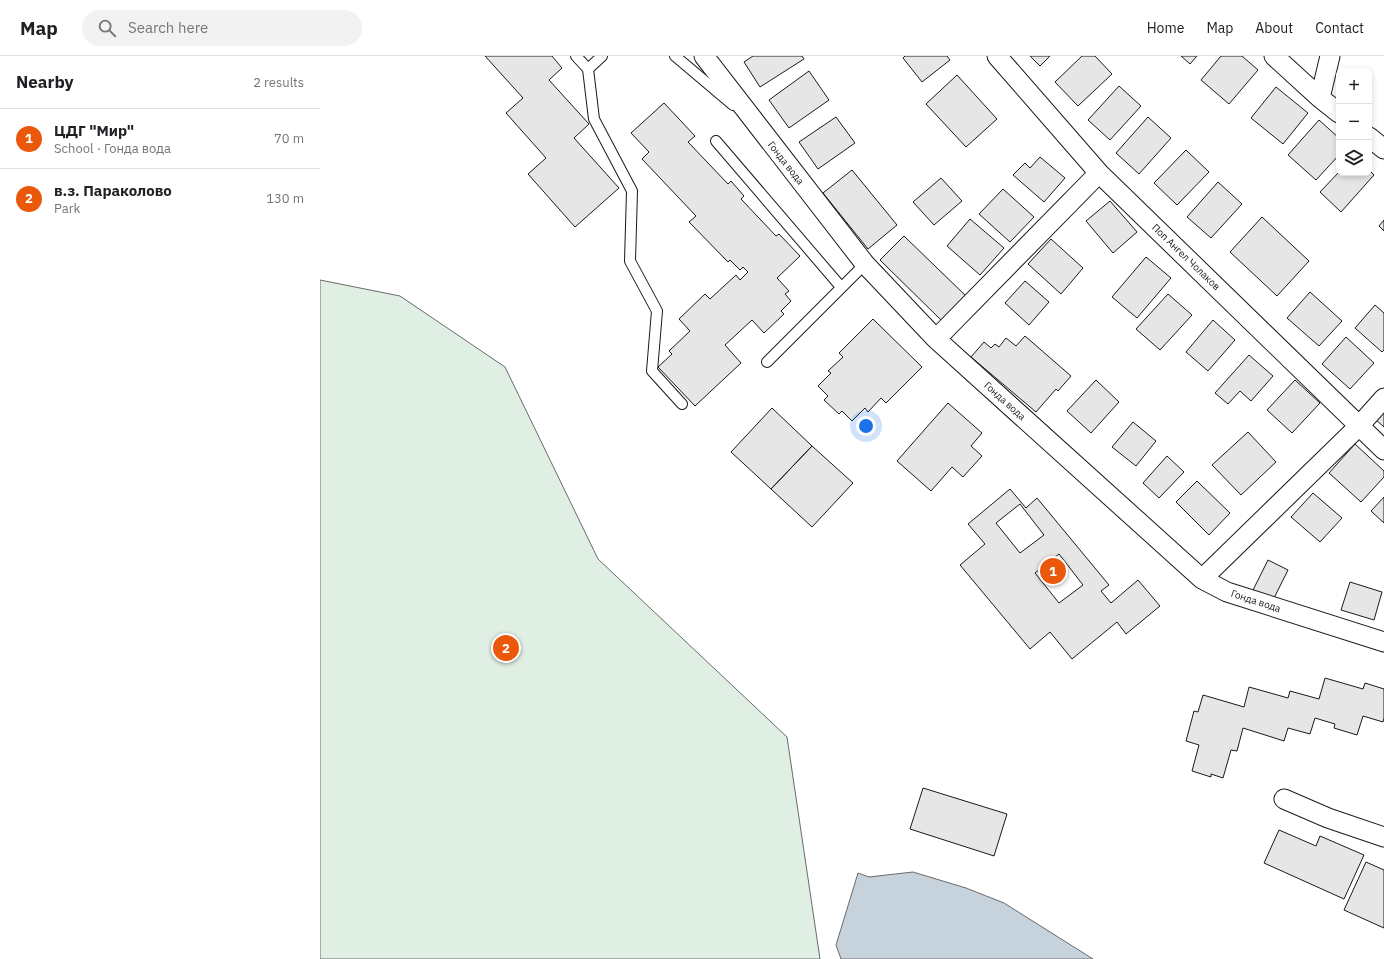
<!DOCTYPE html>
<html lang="en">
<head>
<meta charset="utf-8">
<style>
	body { margin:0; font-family:"IBM Plex Sans",sans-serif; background:#f2f2f2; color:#202124 }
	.controls { position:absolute; right:12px; top:12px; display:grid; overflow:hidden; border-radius:8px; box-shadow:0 2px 6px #0003 }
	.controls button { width:36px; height:36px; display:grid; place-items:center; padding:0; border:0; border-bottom:1px solid #e0e0e0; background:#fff; color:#202124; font:20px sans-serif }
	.you { position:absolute; left:546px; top:370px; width:14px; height:14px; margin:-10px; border:3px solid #fff; border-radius:50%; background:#1a73e8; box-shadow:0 0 0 6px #1a73e833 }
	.badge { display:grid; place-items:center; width:26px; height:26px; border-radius:50%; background:#ea580c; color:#fff; font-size:13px; font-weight:700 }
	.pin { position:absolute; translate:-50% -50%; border:2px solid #fff; box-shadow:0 1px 4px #0006 }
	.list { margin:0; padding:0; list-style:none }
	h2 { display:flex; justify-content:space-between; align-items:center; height:52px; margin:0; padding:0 16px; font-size:17px }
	h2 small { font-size:13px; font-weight:400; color:#757577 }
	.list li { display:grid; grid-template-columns:26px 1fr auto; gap:12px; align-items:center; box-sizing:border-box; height:60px; padding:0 16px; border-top:1px solid #e0e0e0 }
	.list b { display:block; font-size:15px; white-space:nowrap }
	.list p { margin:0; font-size:13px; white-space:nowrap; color:#757577 }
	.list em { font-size:13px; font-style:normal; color:#757577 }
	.icon { flex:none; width:22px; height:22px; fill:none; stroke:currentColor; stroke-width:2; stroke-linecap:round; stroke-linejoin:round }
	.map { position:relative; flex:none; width:1064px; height:903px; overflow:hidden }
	header { display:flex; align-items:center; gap:24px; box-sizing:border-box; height:56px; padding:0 20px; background:#fff; border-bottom:1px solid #e0e0e0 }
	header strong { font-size:19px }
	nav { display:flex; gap:22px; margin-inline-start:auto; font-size:14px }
	.search { width:280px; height:36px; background:#f2f2f2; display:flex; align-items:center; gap:10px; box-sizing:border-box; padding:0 14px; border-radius:22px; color:#757577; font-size:15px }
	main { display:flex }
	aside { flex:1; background:#fff }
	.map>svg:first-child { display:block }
	.green { fill:#e0efe3; stroke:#6a6a6a }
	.water { fill:#c6d2dc; stroke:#6a6a6a }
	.building { fill:#e6e6e6; stroke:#1a1a1a; fill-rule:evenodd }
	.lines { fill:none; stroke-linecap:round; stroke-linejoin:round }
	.lane-casing { stroke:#1a1a1a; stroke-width:12 }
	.street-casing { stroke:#1a1a1a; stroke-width:21 }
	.lane { stroke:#fff; stroke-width:10 }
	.street { stroke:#fff; stroke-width:19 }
	.labels { text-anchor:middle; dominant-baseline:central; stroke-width:3; stroke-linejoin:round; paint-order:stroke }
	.street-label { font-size:10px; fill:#1a1a1a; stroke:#fff }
</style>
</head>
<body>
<header>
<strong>Map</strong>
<div class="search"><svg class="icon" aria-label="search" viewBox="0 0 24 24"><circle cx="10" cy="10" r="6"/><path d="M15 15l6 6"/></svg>Search here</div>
<nav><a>Home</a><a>Map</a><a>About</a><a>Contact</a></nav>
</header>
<main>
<aside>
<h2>Nearby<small>2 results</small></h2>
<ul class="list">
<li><span class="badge">1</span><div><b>ЦДГ &quot;Мир&quot;</b><p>School · Гонда вода</p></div><em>70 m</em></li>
<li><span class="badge">2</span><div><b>в.з. Параколово</b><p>Park</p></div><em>130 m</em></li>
</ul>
</aside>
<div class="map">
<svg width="1064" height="903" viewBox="0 0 1064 903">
	<rect width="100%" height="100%" fill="#fff"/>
	<path class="green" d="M 0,224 L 80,240 L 185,311 L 278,503 L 467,681 L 500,903 L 0,903 Z"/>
	<path class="water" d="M 593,816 L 646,832 L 684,847 L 773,903 L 521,903 L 516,889 L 538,817 L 549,821 Z"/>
	<path class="building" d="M 165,0 L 232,0 L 242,12 L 229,24 L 269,68 L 254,82 L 299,132 L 255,171 L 208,118 L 226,102 L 186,57 L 203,42 Z
		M 433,0 L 482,0 L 484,3 L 440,31 L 424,6 Z
		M 585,0 L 627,0 L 630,4 L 602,26 L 583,2 Z
		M 710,0 L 730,0 L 720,10 Z
		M 762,0 L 775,0 L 792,18 L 758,50 L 735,26 Z
		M 861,0 L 877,0 L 870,8 Z
		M 901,0 L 922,0 L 938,14 L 909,48 L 881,24 Z
		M 489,15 L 509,44 L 469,72 L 449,44 Z
		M 637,19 L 677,63 L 646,91 L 606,48 Z
		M 799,30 L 821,50 L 790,84 L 768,64 Z
		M 956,31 L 988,57 L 963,88 L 931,62 Z
		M 344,47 L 375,80 L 368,86 L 408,128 L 411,125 L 424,140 L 421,143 L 456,180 L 459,178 L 480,200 L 457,222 L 469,235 L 465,238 L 471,245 L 461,255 L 464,258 L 444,277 L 432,264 L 405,289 L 421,307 L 375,350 L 338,311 L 352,298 L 349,295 L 370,275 L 359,263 L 385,238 L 390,243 L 416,219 L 420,224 L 428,216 L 423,211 L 420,214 L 410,204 L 408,206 L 369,166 L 376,160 L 322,103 L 329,96 L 311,77 Z
		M 516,61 L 535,87 L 498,113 L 479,86 Z
		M 828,61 L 851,82 L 819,118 L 796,97 Z
		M 999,64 L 1019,82 L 1019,99 L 996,124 L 968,99 Z
		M 866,94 L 889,116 L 857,149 L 834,127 Z
		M 720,101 L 745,122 L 724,146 L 693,119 L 705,107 L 710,112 Z
		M 532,114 L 577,169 L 548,193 L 503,137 Z
		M 1049,114 L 1054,119 L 1021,156 L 1000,136 L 1019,116 L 1019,117 L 1049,117 Z
		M 621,122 L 642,145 L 614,169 L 593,146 Z
		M 898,126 L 922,148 L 891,182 L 867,161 Z
		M 683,133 L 714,161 L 690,186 L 659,158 Z
		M 790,145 L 817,176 L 793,197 L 766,165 Z
		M 942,161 L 989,205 L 957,240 L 910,196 Z
		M 650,163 L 684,192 L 660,219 L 627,190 Z
		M 1064,164 L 1064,175 L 1059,170 Z
		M 584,180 L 647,241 L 623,266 L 560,204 Z
		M 731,183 L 763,212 L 741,238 L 708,208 Z
		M 826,201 L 851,222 L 817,262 L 792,241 Z
		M 705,225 L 729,246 L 709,269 L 685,247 Z
		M 990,236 L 1022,265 L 999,290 L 967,262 Z
		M 848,238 L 872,259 L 840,294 L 816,273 Z
		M 1055,249 L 1064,257 L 1064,294 L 1062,296 L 1035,272 Z
		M 553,263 L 602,311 L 566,347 L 561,342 L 548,356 L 545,352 L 532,365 L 522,355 L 519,358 L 504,344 L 508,340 L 498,330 L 511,317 L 508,315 L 523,301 L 519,297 Z
		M 893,264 L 915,284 L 888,315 L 866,296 Z
		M 705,280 L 751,320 L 738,335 L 736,333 L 716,356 L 651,301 L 664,286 L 671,292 L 675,288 L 679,291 L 686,282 L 696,290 Z
		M 1026,281 L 1054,307 L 1030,333 L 1002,308 Z
		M 929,299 L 953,320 L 931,345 L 920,335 L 908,348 L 895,337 Z
		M 776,324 L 799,346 L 771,377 L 747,355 Z
		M 975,324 L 1000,347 L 972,377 L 947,354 Z
		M 628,347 L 662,377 L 651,390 L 662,400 L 643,421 L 632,411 L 611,435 L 577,405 Z
		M 452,352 L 492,390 L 451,433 L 411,396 Z
		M 1064,353 L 1064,371 L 1055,363 Z
		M 813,366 L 836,385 L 816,410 L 792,391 Z
		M 928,376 L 956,406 L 921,439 L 892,409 Z
		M 1035,388 L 1064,415 L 1064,421 L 1041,446 L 1009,417 Z
		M 492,390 L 533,427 L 492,471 L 451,433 Z
		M 847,400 L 864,416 L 839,442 L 823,427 Z
		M 877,425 L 910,457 L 889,479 L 856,446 Z
		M 690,433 L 706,452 L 717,442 L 789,529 L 781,535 L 791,547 L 818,524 L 840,550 L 806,578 L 797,566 L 752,603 L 730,576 L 710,593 L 640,509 L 665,488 L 648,468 ZM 700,448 L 724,479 L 700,497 L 676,467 ZM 739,498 L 763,529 L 739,547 L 715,517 Z
		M 993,437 L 1022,462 L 1000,486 L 971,461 Z
		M 1064,441 L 1064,467 L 1051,455 Z
		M 948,504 L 968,514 L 953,544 L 933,534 Z
		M 1030,526 L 1062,536 L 1054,564 L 1021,554 Z
		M 1005,622 L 1043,633 L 1045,627 L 1064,633 L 1064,662 L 1063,666 L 1043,660 L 1037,679 L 1014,672 L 1015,668 L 995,662 L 990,678 L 968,672 L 964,685 L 923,672 L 917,695 L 911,694 L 903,722 L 891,718 L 891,721 L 872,715 L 879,689 L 866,685 L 874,655 L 878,656 L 883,639 L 924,651 L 929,631 L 968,642 L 970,635 L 999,643 Z
		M 603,732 L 687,758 L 674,800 L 590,773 Z
		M 959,774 L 996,790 L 1000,780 L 1044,799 L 1024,843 L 944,807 Z
		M 1046,806 L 1064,814 L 1064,872 L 1024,854 Z"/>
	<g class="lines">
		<defs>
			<path id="lane" d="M 256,0 L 268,13 L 282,0
				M 355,0 L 413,49
				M 268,13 L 274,63 L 312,135 L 310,205 L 337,255 L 332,315 L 362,348
				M 396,85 L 521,231
				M 447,306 L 545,208"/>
			<path id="street" d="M 384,0 L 545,208 L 616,283 L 882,523 L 907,536 L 1064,586
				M 677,0 L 779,117 L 1064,394
				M 954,0 L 1000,42 L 1019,57
				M 1000,42 L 1010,0
				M 1049,81 L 1064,93
				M 616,283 L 779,117
				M 882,523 L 1039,370 L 1064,342
				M 964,743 L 1008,762 L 1064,781"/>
		</defs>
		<use href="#lane" class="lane-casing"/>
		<use href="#street" class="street-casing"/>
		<use href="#lane" class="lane"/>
		<use href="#street" class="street"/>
	</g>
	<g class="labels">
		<g class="street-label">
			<text transform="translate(466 107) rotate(52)">Гонда вода</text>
			<text transform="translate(866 201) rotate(44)">Поп Ангел Чолаков</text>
			<text transform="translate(685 345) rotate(42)">Гонда вода</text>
			<text transform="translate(936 545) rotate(18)">Гонда вода</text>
		</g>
	</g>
</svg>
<div class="controls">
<button>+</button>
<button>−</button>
<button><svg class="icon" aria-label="layers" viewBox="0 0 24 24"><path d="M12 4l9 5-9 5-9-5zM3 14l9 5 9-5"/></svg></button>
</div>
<div class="you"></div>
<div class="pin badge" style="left:733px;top:515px">1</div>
<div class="pin badge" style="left:186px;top:592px">2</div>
</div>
</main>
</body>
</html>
